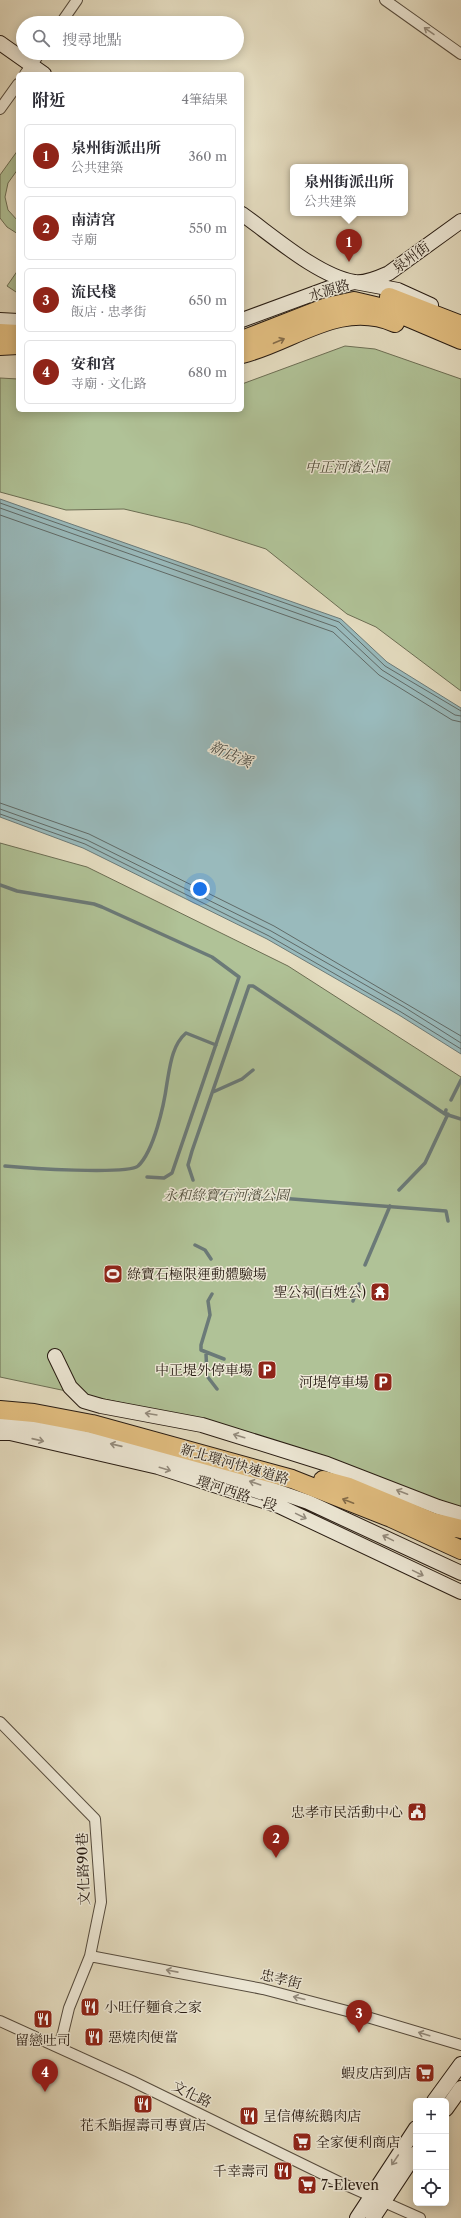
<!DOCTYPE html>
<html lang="zh-TW">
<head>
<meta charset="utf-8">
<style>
	body { margin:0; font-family:"Libre Caslon Text","Noto Serif TC",serif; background:#f2f2f3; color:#2b2b33 }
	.controls { position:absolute; right:12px; bottom:12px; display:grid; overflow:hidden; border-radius:6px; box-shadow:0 2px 10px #0003 }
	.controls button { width:36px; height:36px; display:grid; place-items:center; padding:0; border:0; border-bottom:1px solid #e1e1e2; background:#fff; color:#2b2b33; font:20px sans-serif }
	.you { position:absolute; left:200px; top:889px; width:14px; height:14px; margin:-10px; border:3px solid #fff; border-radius:50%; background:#1a73e8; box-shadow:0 0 0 6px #1a73e833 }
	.badge { display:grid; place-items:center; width:26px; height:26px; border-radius:50%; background:#8f2418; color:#fff; font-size:13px; font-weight:700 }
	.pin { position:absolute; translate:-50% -33px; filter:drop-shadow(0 1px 2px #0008) }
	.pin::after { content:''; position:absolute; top:21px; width:14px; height:12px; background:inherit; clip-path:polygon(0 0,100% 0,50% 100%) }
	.popup { position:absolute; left:290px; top:164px; width:118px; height:52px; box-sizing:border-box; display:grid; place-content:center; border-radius:6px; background:#fff; filter:drop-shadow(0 1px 3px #0005); font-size:13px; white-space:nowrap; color:#7c7c81 }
	.popup b { font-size:15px; color:#2b2b33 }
	.popup::after { content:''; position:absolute; left:50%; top:100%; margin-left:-8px; border:8px solid transparent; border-top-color:#fff }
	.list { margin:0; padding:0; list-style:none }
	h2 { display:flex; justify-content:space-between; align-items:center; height:52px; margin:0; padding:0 16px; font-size:17px }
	h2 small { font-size:13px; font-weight:400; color:#7c7c81 }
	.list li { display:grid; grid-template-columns:26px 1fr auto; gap:12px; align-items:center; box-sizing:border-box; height:64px; margin:0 8px 8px; padding:0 8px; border:1px solid #e1e1e2; border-radius:6px }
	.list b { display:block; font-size:15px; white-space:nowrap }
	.list p { margin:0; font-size:13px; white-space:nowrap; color:#7c7c81 }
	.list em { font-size:13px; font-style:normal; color:#7c7c81 }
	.icon { flex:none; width:22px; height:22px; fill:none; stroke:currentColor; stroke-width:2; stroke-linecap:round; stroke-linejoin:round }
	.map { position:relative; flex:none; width:461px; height:2218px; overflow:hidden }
	.search { position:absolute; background:#fff; box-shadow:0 2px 10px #0003; left:16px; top:16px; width:228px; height:44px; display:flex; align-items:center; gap:10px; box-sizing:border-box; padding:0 14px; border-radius:22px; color:#7c7c81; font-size:15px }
	.panel { position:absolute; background:#fff; box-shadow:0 2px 10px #0003; left:16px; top:72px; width:228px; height:340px; border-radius:6px }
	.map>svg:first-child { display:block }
	.green { fill:#b0c297; stroke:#6c6e54 }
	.water { fill:#99babc; stroke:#6b7a78 }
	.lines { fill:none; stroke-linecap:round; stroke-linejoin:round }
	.shore { stroke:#606a67; stroke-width:1 }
	.stream { stroke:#6b7a78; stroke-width:3.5 }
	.street-casing { stroke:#564c3e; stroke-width:12 }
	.secondary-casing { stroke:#271b12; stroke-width:16 }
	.highway-casing { stroke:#271b12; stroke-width:20 }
	.street { stroke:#eee9d7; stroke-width:10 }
	.secondary { stroke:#eee9d7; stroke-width:14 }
	.highway { stroke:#e2be80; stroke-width:18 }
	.oneway { stroke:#948c7e }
	.oneway2 { stroke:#846c49 }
	.labels { text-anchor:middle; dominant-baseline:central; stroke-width:3; stroke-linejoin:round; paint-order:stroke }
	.street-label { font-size:14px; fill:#271b12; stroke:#eee9d7 }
	.park-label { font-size:14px; font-style:italic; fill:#504d3a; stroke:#eee9d7 }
	.poi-label { font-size:14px; fill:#271b12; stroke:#eee9d7; text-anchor:start }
	.water-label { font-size:15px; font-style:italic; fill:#494b45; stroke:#eee9d7 }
</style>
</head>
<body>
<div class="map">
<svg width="461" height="2218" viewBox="0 0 461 2218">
	<rect width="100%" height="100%" fill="#e5ddc1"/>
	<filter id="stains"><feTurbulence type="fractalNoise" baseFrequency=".005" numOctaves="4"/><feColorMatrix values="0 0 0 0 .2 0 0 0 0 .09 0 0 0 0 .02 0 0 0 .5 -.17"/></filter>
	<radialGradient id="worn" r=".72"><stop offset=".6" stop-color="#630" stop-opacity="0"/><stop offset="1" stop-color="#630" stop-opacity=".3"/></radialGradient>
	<path class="green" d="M 18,150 L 18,169 L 8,183 L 5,197 L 8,210 L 18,221 L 18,234 L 7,227 L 0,218 L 0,175 Z
		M 18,270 L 18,289 L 16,292 L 7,286 Z
		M 345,346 L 375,349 L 461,379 L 461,691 L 376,627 L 347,614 L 266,549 L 188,524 L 124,509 L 66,510 L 0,492 L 0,378 L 18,379 L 18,410 L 242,410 L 242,384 Z
		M 0,843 L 87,867 L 288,966 L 461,1077 L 461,1518 L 156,1410 L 0,1377 Z"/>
	<path class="water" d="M 0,499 L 341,619 L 387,662 L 461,708 L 461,1054 L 399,1015 L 267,939 L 83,848 L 0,817 Z"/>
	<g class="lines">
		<path class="shore" d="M 0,503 L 339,622 L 385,666 L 461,711
			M 0,508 L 336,627 L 382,670 L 455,715 L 461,716
			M 0,515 L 333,632 L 379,675 L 452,720 L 461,722
			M 0,803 L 89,834 L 274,926 L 461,1036
			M 0,809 L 87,840 L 271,931 L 404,1007 L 461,1043
			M 0,814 L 85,844 L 269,936 L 401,1012 L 461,1049"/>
		<path class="stream" d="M 0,885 L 17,891 L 94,904 L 102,907 L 212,957 L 239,977 L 172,1173 L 164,1178 L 147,1177
			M 213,1092 L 242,1079 L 253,1070
			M 451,1100 L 461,1080
			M 446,1110 L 445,1114 L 461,1119
			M 5,1166 C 25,1168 127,1175 138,1166 C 154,1151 164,1105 167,1083 C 170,1066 172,1045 186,1033 L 216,1045
			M 193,1180 L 188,1165 L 192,1151 L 249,986 L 253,986 L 445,1114
			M 399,1190 L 425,1163 L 448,1114
			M 191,1191 L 446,1211 L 448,1221
			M 195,1245 L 205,1250 L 211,1259
			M 365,1265 L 390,1206
			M 212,1294 L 208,1301 L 210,1315 L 201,1345 L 201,1350 L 224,1359
			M 353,1301 L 359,1284
			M 206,1354 L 207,1376 L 217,1389"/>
		<defs>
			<path id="street" d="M 385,0 L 461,54
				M 61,23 L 77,0
				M 25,74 L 40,53
				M 0,109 L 18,84
				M 0,1722 L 95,1819 L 101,1902 L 90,1956 L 69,2008 L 63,2033 L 58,2047
				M 90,1956 L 263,1989 L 347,2011 L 461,2045
				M 0,2021 L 132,2081 L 339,2182 L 420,2218"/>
			<path id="secondary" d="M 0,43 L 44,74
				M 242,214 C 273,236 318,276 354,282 C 365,284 380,277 389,273 L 461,221
				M 0,320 L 18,321
				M 242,320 L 329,288 L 355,282 L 398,290 L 431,305
				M 55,1356 L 70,1387 L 84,1401 L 101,1406 L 202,1425 L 327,1464 L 438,1507 L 461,1514
				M 0,1423 L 27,1425 L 172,1458 L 247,1481 L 308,1502 L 461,1573
				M 0,1433 L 10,1433 L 158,1467 L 279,1506 L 461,1592
				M 434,2101 L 461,2064
				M 446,2109 L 461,2088
				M 357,2218 L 416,2128
				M 373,2218 L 416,2153"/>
			<path id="highway" d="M 389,297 L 461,325
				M 0,333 L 18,334
				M 242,340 L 327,307 L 354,301 L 388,309 L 461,340
				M 0,346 L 18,345
				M 242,354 C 294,341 340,299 395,323
				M 0,1410 L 34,1413 L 92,1424 L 292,1479 L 391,1518 L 461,1550
				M 323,1480 L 349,1487 L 433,1522 L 461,1529"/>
		</defs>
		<use href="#street" class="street-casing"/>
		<use href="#secondary" class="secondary-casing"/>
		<use href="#highway" class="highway-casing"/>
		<use href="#street" class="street"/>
		<use href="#secondary" class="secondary"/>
		<use href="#highway" class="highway"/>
	</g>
	<defs><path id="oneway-shaft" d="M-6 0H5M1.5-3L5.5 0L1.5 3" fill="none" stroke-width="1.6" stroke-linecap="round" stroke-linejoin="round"/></defs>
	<g class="oneway">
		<use href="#oneway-shaft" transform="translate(429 31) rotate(-145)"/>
		<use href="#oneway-shaft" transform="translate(151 1414) rotate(-171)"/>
		<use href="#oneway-shaft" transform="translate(239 1436) rotate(-163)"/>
		<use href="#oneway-shaft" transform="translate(38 1440) rotate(13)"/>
		<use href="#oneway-shaft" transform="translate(116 1445) rotate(-167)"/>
		<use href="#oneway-shaft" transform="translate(165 1469) rotate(17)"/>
		<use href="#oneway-shaft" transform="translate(255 1483) rotate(-161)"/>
		<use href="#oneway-shaft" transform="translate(402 1492) rotate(-159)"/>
		<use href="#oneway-shaft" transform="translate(301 1516) rotate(26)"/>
		<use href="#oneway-shaft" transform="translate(388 1538) rotate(-154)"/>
		<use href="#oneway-shaft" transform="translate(418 1573) rotate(26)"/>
		<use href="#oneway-shaft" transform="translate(172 1971) rotate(-169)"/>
		<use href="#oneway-shaft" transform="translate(299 1998) rotate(-166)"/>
		<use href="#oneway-shaft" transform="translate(424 2034) rotate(-163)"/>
		<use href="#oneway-shaft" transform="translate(395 2160) rotate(124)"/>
	</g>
	<g class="oneway2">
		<use href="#oneway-shaft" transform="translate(279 341) rotate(-23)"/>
		<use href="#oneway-shaft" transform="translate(348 1501) rotate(-159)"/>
	</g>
	<defs>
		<symbol id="stadium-square" viewBox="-11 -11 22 22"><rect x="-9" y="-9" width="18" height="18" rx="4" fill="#8f2418" stroke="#eee9d7"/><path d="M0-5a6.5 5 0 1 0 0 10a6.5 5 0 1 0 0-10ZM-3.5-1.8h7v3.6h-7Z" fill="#fff"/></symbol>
		<symbol id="temple-square" viewBox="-11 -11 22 22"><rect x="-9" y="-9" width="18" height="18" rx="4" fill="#8f2418" stroke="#eee9d7"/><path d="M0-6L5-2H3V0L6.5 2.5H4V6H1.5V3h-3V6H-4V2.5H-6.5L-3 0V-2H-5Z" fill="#fff"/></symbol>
		<symbol id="parking-square" viewBox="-11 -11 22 22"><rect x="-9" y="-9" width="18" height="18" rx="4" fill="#8f2418" stroke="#eee9d7"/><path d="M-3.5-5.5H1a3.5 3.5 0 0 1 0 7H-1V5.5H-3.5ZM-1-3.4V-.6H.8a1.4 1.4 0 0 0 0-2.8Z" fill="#fff"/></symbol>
		<symbol id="civic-square" viewBox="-11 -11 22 22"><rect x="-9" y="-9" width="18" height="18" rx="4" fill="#8f2418" stroke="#eee9d7"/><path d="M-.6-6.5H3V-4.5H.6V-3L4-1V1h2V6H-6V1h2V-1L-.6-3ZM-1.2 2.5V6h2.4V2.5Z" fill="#fff"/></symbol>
		<symbol id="restaurant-square" viewBox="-11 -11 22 22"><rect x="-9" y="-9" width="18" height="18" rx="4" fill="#8f2418" stroke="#eee9d7"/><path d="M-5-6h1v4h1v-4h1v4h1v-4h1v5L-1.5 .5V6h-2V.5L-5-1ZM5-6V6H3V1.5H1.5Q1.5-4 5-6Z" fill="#fff"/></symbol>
		<symbol id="supermarket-square" viewBox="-11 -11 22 22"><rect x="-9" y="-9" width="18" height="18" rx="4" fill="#8f2418" stroke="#eee9d7"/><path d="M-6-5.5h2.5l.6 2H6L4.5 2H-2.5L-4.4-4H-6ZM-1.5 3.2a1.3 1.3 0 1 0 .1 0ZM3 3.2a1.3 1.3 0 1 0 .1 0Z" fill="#fff"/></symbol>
	</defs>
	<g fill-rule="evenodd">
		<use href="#stadium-square" x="102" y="1263" width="22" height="22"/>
		<use href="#temple-square" x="369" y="1281" width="22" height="22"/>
		<use href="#parking-square" x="256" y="1359" width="22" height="22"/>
		<use href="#parking-square" x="372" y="1371" width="22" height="22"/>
		<use href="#civic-square" x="406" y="1801" width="22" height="22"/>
		<use href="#restaurant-square" x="79" y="1996" width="22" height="22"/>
		<use href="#restaurant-square" x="32" y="2008" width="22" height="22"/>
		<use href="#restaurant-square" x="83" y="2026" width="22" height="22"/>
		<use href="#supermarket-square" x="414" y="2062" width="22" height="22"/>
		<use href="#restaurant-square" x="132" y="2093" width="22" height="22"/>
		<use href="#restaurant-square" x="238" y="2105" width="22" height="22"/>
		<use href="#supermarket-square" x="291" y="2131" width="22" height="22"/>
		<use href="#restaurant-square" x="272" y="2160" width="22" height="22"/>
		<use href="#supermarket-square" x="296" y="2174" width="22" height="22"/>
	</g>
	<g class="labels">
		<g class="street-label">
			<text transform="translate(411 257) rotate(-36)">泉州街</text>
			<text transform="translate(329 290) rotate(-17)">水源路</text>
			<text transform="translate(235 1464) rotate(16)">新北環河快速道路</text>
			<text transform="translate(237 1493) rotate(18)">環河西路一段</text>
			<text transform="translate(83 1869) rotate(-92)">文化路90巷</text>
			<text transform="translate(281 1979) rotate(14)">忠孝街</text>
			<text transform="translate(192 2094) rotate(26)">文化路</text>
		</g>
		<g class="park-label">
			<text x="347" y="467">中正河濱公園</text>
			<text x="226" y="1195">永和綠寶石河濱公園</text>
		</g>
		<g class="poi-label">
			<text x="127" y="1274">綠寶石極限運動體驗場</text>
			<text x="366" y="1292" text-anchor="end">聖公祠(百姓公)</text>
			<text x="253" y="1370" text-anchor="end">中正堤外停車場</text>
			<text x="369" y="1382" text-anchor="end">河堤停車場</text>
			<text x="403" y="1812" text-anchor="end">忠孝市民活動中心</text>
			<text x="104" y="2007">小旺仔麵食之家</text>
			<text x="108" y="2037">惡燒肉便當</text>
			<text x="43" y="2040" text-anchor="middle">留戀吐司</text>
			<text x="411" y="2073" text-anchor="end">蝦皮店到店</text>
			<text x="263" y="2116">呈信傳統鵝肉店</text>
			<text x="143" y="2125" text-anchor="middle">花禾鮨握壽司專賣店</text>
			<text x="316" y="2142">全家便利商店</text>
			<text x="269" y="2171" text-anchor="end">千幸壽司</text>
			<text x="321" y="2185">7-Eleven</text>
		</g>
		<g class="water-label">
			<text transform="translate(231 754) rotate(23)">新店溪</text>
		</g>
	</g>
	<rect width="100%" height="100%" filter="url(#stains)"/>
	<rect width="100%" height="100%" fill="url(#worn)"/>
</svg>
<div class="controls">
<button>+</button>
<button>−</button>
<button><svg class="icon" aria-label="locate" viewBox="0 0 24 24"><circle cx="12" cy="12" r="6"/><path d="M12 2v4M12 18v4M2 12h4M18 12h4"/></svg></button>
</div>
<div class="you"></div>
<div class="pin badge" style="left:349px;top:262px">1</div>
<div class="popup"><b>泉州街派出所</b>公共建築</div>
<div class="pin badge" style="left:276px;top:1858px">2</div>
<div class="pin badge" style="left:359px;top:2033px">3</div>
<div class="pin badge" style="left:45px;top:2092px">4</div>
<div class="search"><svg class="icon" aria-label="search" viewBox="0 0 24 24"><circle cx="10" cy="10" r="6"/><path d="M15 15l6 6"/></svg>搜尋地點</div>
<section class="panel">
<h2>附近<small>4筆結果</small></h2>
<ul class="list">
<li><span class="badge">1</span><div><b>泉州街派出所</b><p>公共建築</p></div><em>360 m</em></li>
<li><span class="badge">2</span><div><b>南清宮</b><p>寺廟</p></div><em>550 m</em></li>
<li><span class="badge">3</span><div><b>流民棧</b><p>飯店 · 忠孝街</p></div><em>650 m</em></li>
<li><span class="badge">4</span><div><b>安和宮</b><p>寺廟 · 文化路</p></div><em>680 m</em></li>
</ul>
</section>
</div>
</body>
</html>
